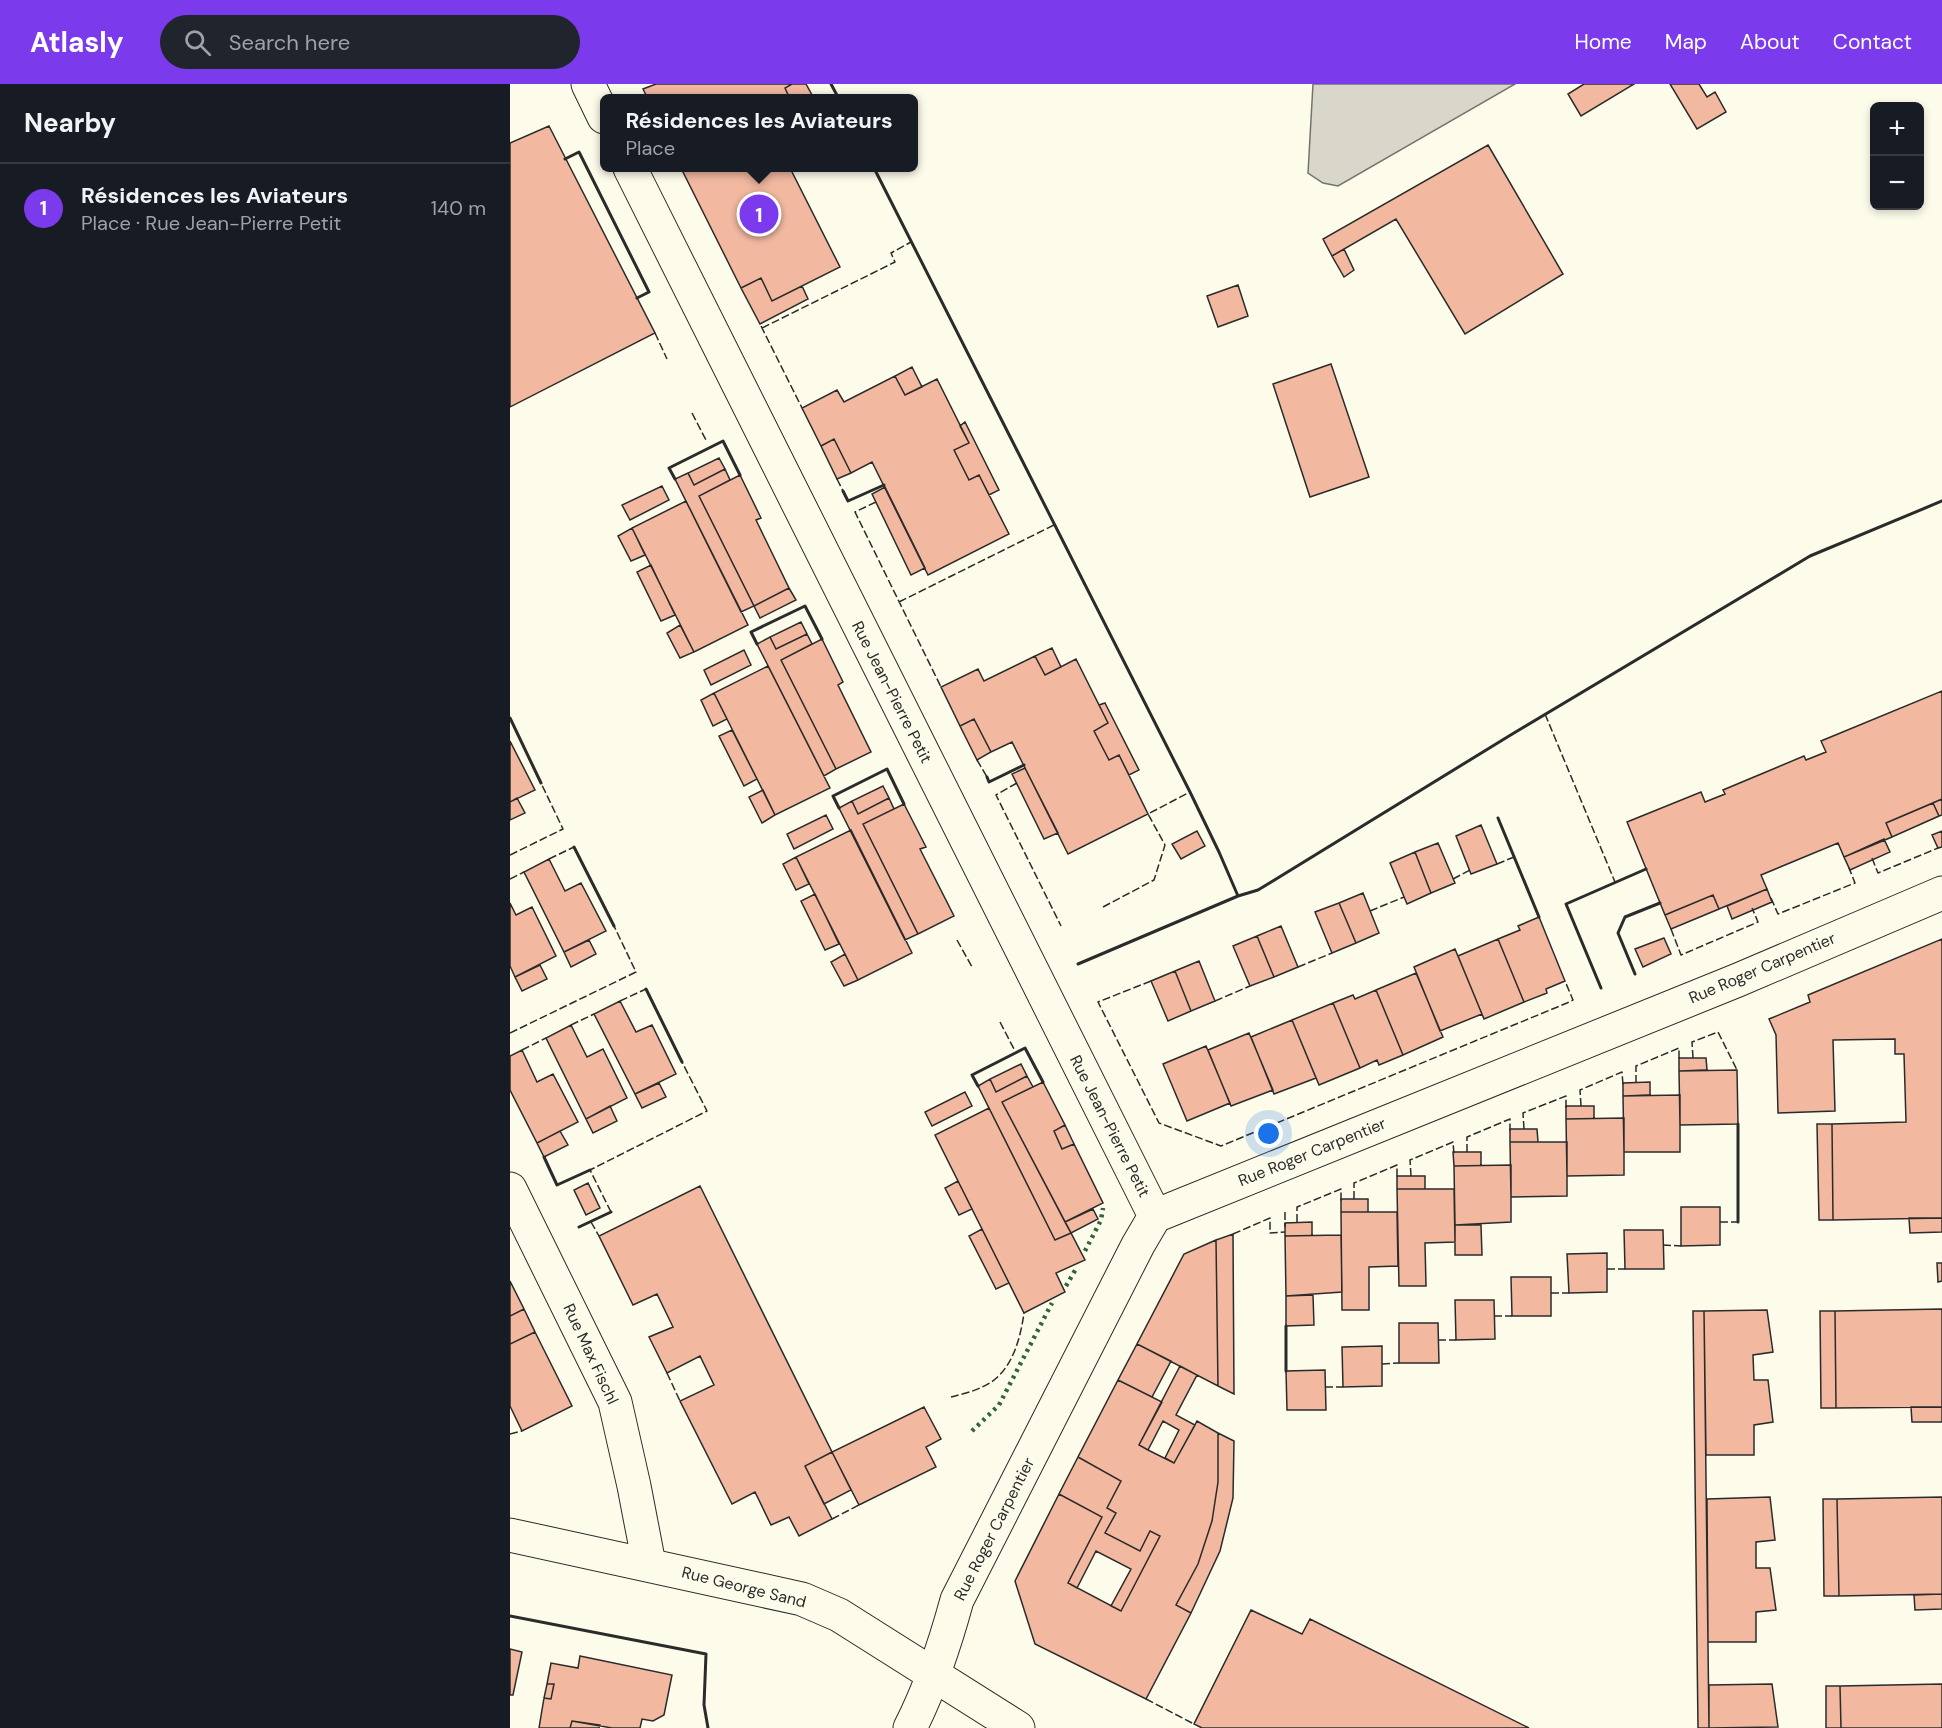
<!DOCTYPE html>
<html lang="en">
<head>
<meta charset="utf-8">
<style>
	body { margin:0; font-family:"DM Sans",sans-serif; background:#20242c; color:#f1f3f6 }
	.controls { position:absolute; right:18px; top:18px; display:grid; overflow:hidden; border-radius:9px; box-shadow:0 3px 9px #0003 }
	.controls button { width:54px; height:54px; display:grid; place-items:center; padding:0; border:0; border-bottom:2px solid #363941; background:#171b24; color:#f1f3f6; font:30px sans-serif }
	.you { position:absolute; left:759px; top:1050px; width:21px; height:21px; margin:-15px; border:4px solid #fff; border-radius:50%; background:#1a73e8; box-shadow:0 0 0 9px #1a73e833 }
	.badge { display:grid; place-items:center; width:39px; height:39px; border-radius:50%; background:#7c3aed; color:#fff; font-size:20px; font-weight:700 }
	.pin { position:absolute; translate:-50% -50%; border:3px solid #fff; box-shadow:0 2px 6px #0006 }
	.popup { position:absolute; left:90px; top:10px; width:318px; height:78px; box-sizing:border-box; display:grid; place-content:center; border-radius:9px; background:#171b24; filter:drop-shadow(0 2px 4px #0005); font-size:20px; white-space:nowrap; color:#9ea1a6 }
	.popup b { font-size:22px; color:#f1f3f6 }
	.popup::after { content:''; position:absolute; left:50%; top:100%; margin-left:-12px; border:12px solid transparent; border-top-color:#171b24 }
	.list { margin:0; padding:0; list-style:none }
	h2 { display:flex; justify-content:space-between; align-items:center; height:78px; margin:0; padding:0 24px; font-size:26px }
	h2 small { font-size:20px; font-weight:400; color:#9ea1a6 }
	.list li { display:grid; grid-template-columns:39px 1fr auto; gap:18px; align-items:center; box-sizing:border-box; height:90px; padding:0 24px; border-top:2px solid #363941 }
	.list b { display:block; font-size:22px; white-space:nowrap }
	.list p { margin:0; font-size:20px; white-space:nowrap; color:#9ea1a6 }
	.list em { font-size:20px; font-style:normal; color:#9ea1a6 }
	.icon { flex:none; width:33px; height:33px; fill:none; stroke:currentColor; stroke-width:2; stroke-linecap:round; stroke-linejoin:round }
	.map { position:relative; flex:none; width:1432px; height:1644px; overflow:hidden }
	header { display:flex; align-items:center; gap:36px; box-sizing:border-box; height:84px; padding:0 30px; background:#7c3aed; color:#fff }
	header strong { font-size:28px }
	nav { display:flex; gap:33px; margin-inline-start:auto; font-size:21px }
	.search { width:420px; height:54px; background:#20242c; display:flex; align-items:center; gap:15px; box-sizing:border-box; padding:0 21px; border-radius:33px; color:#9ea1a6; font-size:22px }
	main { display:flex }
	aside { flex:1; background:#171b24 }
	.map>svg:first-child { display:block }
	.water { fill:#d8d7c9; stroke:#74746e; stroke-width:1.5 }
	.building { fill:#f2b8a0; stroke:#2b2b2b; stroke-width:1.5 }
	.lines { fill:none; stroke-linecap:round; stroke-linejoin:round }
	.minor-casing { stroke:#2b2b2b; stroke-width:35 }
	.minor { stroke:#fdfbea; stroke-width:33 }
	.hedge { stroke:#34623c; stroke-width:4.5; stroke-dasharray:3 4.5; stroke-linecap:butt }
	.fence { stroke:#2b2b2b; stroke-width:1.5; stroke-dasharray:8 3; stroke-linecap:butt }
	.wall { stroke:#2b2b2b; stroke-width:3 }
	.labels { text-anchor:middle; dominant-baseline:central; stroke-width:4.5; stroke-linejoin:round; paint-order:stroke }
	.street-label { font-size:16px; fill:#2b2b2b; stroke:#fdfbea }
</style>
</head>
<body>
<header>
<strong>Atlasly</strong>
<div class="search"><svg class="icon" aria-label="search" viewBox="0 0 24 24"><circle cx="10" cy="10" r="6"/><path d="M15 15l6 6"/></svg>Search here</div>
<nav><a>Home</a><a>Map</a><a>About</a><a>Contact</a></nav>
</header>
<main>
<aside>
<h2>Nearby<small></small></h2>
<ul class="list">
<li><span class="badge">1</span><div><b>Résidences les Aviateurs</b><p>Place · Rue Jean-Pierre Petit</p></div><em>140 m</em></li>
</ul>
</aside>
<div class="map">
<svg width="1432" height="1644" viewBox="0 0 1432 1644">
	<rect width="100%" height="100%" fill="#fdfbea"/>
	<path class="water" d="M 803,0 L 1005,0 L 828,102 L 813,99 L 798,89 Z"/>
	<path class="building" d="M 146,0 L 282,0 L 275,4 L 280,15 L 138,15 L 133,5 Z
		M 282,0 L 296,0 L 302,11 L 295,15 L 280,15 L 275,4 Z
		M 1074,0 L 1124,0 L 1071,32 L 1058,10 Z
		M 1160,0 L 1189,0 L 1197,13 L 1205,8 L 1216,28 L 1187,45 Z
		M 39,42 L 145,249 L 0,323 L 0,59 Z
		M 978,61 L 1053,190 L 955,250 L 886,135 L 822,172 L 813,155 Z
		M 171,84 L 280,84 L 330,183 L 262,217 L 251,194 L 231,204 Z
		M 834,165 L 844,186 L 834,193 L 822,172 Z
		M 251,194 L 262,217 L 292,202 L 298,215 L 250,240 L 231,204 Z
		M 728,201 L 738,232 L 708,243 L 697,212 Z
		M 821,280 L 859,393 L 800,413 L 763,300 Z
		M 402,283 L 412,303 L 395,311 L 385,292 Z
		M 385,292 L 395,311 L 427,295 L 459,359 L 444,366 L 459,396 L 469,391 L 499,450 L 418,491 L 362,378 L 341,389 L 324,355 L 311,362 L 292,324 L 327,306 L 334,318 Z
		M 455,338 L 489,406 L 479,411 L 469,391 L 459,396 L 444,366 L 459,359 L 450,342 Z
		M 324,355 L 341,389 L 327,395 L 311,362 Z
		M 209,374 L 215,385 L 184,401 L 178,389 Z
		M 215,385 L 220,396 L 189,412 L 244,522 L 231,528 L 165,395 L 178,389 L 184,401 Z
		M 230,391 L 251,434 L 246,436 L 279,504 L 244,522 L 189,412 Z
		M 152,402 L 159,416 L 120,436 L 112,421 Z
		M 375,403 L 415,484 L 401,491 L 362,410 Z
		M 176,417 L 238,541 L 184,568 L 122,444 Z
		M 122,444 L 135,471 L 121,477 L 108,452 Z
		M 141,481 L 165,531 L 151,537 L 127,488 Z
		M 279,504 L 286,516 L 250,534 L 244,522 Z
		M 291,538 L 297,550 L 266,565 L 260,553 Z
		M 170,541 L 184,568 L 170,574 L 157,549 Z
		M 297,550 L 302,560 L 271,576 L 326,685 L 314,692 L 247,560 L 260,553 L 266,565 Z
		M 312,555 L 333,598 L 328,601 L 361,668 L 326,685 L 271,576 Z
		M 542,564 L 551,583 L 535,591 L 525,572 Z
		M 234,566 L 241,581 L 201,601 L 194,586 Z
		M 525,572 L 535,591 L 566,575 L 598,639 L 584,647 L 599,676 L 609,671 L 638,730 L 558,770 L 502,658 L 481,668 L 464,635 L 450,642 L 431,603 L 468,585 L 474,597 Z
		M 258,582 L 320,704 L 265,731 L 204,609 Z
		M 1432,607 L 1432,715 L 1376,739 L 1382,753 L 1334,773 L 1328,759 L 1251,791 L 1257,805 L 1209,825 L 1203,811 L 1155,831 L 1117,738 L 1191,708 L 1195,718 L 1215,710 L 1213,706 L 1294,672 L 1296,676 L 1316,668 L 1311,657 Z
		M 204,609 L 217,635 L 203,642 L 191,616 Z
		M 595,619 L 629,686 L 619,691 L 609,671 L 599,676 L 584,647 L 598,639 L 589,621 Z
		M 464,635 L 481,668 L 467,676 L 450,642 Z
		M 222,646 L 247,695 L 234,702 L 209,652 Z
		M 0,657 L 25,706 L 0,718 Z
		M 515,684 L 548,749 L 534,755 L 502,690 Z
		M 373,702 L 379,714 L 348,730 L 342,717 Z
		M 253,706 L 265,731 L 252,739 L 239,713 Z
		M 7,714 L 15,729 L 0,736 L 0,718 Z
		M 379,714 L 384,725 L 353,740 L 408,850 L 395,856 L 329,724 L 342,717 L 348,730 Z
		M 1432,715 L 1432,731 L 1429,732 L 1423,719 Z
		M 1423,719 L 1429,732 L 1382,753 L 1376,739 Z
		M 394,720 L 416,763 L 410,765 L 444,832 L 408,850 L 353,740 Z
		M 316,731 L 323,745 L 284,765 L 277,750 Z
		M 971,741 L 987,780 L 961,790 L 946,752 Z
		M 341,746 L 402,869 L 348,896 L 286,773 Z
		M 687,747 L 695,762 L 671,775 L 662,760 Z
		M 1432,747 L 1432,763 L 1428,764 L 1422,751 Z
		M 1374,755 L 1380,768 L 1340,786 L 1334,773 Z
		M 928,759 L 945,799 L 921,809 L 905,768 Z
		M 905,768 L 921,809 L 897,820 L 880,779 Z
		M 286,773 L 299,800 L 286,806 L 273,780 Z
		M 39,775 L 55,807 L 71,799 L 96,847 L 54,868 L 14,788 Z
		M 1257,805 L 1262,818 L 1222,835 L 1217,822 Z
		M 853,809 L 869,849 L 846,859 L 829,819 Z
		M 305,810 L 329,860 L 315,866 L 291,817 Z
		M 1203,811 L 1209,825 L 1161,845 L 1155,831 Z
		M 0,819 L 6,831 L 22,823 L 46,872 L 5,893 L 0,882 Z
		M 829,819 L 846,859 L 822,869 L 805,828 Z
		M 1029,833 L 1055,897 L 1036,905 L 1037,909 L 1014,918 L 988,855 L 1010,846 L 1008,842 Z
		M 771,842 L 788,883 L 764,893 L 747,852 Z
		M 747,852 L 764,893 L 740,902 L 723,862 Z
		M 1154,854 L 1161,870 L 1133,883 L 1125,865 Z
		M 988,855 L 1014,918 L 974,935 L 948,872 Z
		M 1432,855 L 1432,1134 L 1323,1136 L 1322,1040 L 1396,1038 L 1394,970 L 1385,970 L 1385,955 L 1323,956 L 1325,1027 L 1268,1029 L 1266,951 L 1259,935 L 1300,918 L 1298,911 Z
		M 79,856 L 86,870 L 61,883 L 54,868 Z
		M 945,865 L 972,930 L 930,947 L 904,883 Z
		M 335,870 L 348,896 L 334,902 L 321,878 Z
		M 689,877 L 705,917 L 681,927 L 665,887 Z
		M 30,881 L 37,895 L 12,907 L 5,893 Z
		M 665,887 L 681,927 L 658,937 L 641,897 Z
		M 906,889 L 933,953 L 893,971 L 866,906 Z
		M 866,906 L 893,971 L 869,981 L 867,976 L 850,984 L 823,919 L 843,911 L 845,915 Z
		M 110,917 L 126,948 L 142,941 L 166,990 L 125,1010 L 84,930 Z
		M 823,919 L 850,984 L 809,1001 L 782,936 Z
		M 782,936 L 806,994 L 764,1010 L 741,953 Z
		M 61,941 L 77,973 L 93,965 L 117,1014 L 76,1035 L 36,954 Z
		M 739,949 L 763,1006 L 721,1022 L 698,966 Z
		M 696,962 L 720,1019 L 677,1037 L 653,980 Z
		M 12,966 L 27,998 L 43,990 L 68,1038 L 27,1059 L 0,1006 L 0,972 Z
		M 1169,974 L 1196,974 L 1197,986 L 1169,987 Z
		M 511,980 L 517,992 L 486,1008 L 480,995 Z
		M 1227,986 L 1228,1040 L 1170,1041 L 1169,987 Z
		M 517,992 L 523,1003 L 492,1018 L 561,1149 L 545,1156 L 468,1002 L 480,995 L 486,1008 Z
		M 533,998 L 555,1041 L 544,1047 L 552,1065 L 564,1060 L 593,1119 L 555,1138 L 492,1018 Z
		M 1140,998 L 1140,1011 L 1113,1012 L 1113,999 Z
		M 149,999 L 156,1013 L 132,1024 L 125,1010 Z
		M 455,1008 L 462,1022 L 422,1042 L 415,1028 Z
		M 1170,1011 L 1170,1068 L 1114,1068 L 1113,1012 Z
		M 100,1022 L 107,1037 L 83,1049 L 76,1035 Z
		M 1056,1022 L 1084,1022 L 1084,1035 L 1056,1035 Z
		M 479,1024 L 545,1156 L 561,1149 L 575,1176 L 546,1189 L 555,1208 L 514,1229 L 425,1051 Z
		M 1114,1034 L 1114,1091 L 1057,1092 L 1056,1035 Z
		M 1307,1040 L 1322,1040 L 1323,1136 L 1309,1136 Z
		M 555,1041 L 564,1060 L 552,1065 L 544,1047 Z
		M 1000,1045 L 1027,1045 L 1028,1058 L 1000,1058 Z
		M 50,1047 L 58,1061 L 34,1073 L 27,1059 Z
		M 1000,1058 L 1057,1058 L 1057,1112 L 1001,1113 Z
		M 943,1068 L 971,1068 L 971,1082 L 944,1082 Z
		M 1001,1081 L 1001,1138 L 945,1141 L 944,1082 Z
		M 887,1092 L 915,1092 L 915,1105 L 887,1105 Z
		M 448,1097 L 462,1125 L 449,1131 L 435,1104 Z
		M 78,1099 L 90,1124 L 76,1131 L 64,1106 Z
		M 190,1102 L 322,1368 L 295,1382 L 322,1435 L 289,1452 L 279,1433 L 261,1441 L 245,1408 L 222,1420 L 170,1317 L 204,1301 L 190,1272 L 157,1289 L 139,1253 L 163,1243 L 147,1210 L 123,1221 L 89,1152 Z
		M 887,1105 L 944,1105 L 945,1158 L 915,1159 L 916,1202 L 889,1202 Z
		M 831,1115 L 858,1115 L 858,1128 L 831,1128 Z
		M 1171,1123 L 1210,1123 L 1210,1161 L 1171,1162 Z
		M 583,1125 L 588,1135 L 561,1149 L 555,1138 Z
		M 831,1128 L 887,1128 L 888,1182 L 859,1183 L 859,1226 L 832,1226 Z
		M 1399,1134 L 1432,1134 L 1432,1148 L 1400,1149 Z
		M 802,1138 L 802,1152 L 775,1152 L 775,1139 Z
		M 945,1141 L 971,1141 L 972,1171 L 945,1171 Z
		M 472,1145 L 499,1199 L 486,1205 L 459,1152 Z
		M 1114,1146 L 1153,1146 L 1154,1185 L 1115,1185 Z
		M 723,1150 L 724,1310 L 708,1302 L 706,1156 Z
		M 831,1151 L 832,1208 L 776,1212 L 775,1152 Z
		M 706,1156 L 708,1302 L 627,1260 L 674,1170 Z
		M 1097,1169 L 1097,1208 L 1059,1209 L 1057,1170 Z
		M 1427,1179 L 1432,1179 L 1432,1197 L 1428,1198 Z
		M 1001,1193 L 1041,1193 L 1041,1232 L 1002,1232 Z
		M 0,1197 L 14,1225 L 0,1232 Z
		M 803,1211 L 804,1241 L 776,1242 L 776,1212 Z
		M 945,1216 L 984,1216 L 985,1255 L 946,1256 Z
		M 14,1225 L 25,1248 L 0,1260 L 0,1232 Z
		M 1432,1225 L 1432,1323 L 1326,1324 L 1325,1227 Z
		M 1257,1226 L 1263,1268 L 1243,1271 L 1244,1296 L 1258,1296 L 1263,1338 L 1244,1341 L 1244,1371 L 1196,1371 L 1194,1227 Z
		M 1183,1227 L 1194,1227 L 1199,1644 L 1188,1644 Z
		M 1310,1227 L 1325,1227 L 1326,1324 L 1311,1324 Z
		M 889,1239 L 928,1239 L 929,1279 L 889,1279 Z
		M 25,1248 L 62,1322 L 12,1347 L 0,1322 L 0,1260 Z
		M 627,1260 L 661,1277 L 642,1313 L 608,1296 Z
		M 872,1262 L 872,1302 L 833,1303 L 832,1263 Z
		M 670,1282 L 687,1291 L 666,1331 L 685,1341 L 664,1379 L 655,1374 L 669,1346 L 653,1337 L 638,1366 L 629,1361 Z
		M 815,1286 L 816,1326 L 777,1326 L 776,1287 Z
		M 608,1296 L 652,1318 L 629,1361 L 638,1366 L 664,1379 L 687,1337 L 708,1349 L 708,1398 L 702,1437 L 688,1480 L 666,1521 L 681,1529 L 636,1615 L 525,1560 L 505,1497 L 549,1410 L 592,1433 L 558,1499 L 611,1527 L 650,1452 L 640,1447 L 630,1467 L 595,1449 L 606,1429 L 597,1424 L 611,1397 L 568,1373 Z
		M 414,1323 L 431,1355 L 416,1363 L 426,1383 L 349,1421 L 322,1368 Z
		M 1401,1323 L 1432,1323 L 1432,1338 L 1402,1338 Z
		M 708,1349 L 724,1357 L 723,1414 L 710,1467 L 681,1529 L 666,1521 L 688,1480 L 702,1437 L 708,1398 Z
		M 322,1368 L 341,1406 L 314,1420 L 295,1382 Z
		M 568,1373 L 611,1397 L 597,1424 L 606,1429 L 595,1449 L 630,1467 L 640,1447 L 650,1452 L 611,1527 L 601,1522 L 621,1485 L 586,1467 L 567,1504 L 558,1499 L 592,1433 L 549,1410 Z
		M 1260,1413 L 1265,1456 L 1246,1458 L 1246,1484 L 1260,1484 L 1266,1526 L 1246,1528 L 1246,1558 L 1198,1558 L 1197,1415 Z
		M 1432,1413 L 1432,1510 L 1329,1512 L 1327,1415 Z
		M 1313,1415 L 1327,1415 L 1329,1512 L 1314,1512 Z
		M 1432,1510 L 1432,1525 L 1405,1526 L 1404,1511 Z
		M 741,1526 L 792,1550 L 800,1535 L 1019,1644 L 692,1644 L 684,1640 Z
		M 0,1565 L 12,1568 L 3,1611 L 0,1611 Z
		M 70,1572 L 162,1591 L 154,1631 L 143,1637 L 132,1635 L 130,1644 L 102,1644 L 62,1637 L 60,1644 L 29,1644 L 34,1614 L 41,1615 L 44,1600 L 37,1600 L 41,1579 L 68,1584 Z
		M 37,1600 L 44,1600 L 41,1615 L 34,1614 Z
		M 1262,1600 L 1268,1643 L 1199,1644 L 1199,1601 Z
		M 1432,1600 L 1432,1644 L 1331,1644 L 1330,1602 Z
		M 1316,1602 L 1330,1602 L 1331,1644 L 1316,1644 Z
		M 62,1637 L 90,1641 L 89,1644 L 60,1644 Z"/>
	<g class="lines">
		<defs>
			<path id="minor" d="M 78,0 L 94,33
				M 120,84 L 645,1132
				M 0,1105 L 105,1318 L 124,1402 L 139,1480
				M 0,1451 L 292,1515 L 329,1531 L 508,1644
				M 400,1644 C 421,1603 435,1560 447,1516 L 628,1161 L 645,1132 L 1228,896 L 1432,809"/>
		</defs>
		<use href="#minor" class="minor-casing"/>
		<use href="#minor" class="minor"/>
		<path class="hedge" d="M 575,1167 L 591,1136 L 593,1124
			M 556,1202 L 567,1183
			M 462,1347 L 489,1321 L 542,1219"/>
		<path class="fence" d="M 251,242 L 292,324
			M 252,244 L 385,178 L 381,169 L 401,158
			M 145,249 L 157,275
			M 182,329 L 197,358
			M 327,395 L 333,407
			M 366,418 L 345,428 L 431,603
			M 389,518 L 544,441
			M 1035,630 L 1105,798
			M 467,676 L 477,693
			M 507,699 L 486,711 L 551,842
			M 0,771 L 53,745 L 31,699
			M 1362,774 L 1368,789 L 1428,764
			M 39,775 L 64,763
			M 987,780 L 1004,773
			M 0,795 L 14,788
			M 943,795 L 960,786
			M 1261,814 L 1268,830 L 1345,799 L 1339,784
			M 593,823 L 644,796 L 655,761 L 638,730 L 680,708
			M 860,827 L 894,813
			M 1161,845 L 1171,871 L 1248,838 L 1242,824
			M 447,856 L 462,883
			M 788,883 L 822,869
			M 641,897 L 588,918 L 649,1039 L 711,1062 L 1057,919 L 1063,916 L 1055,897
			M 110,917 L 136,905
			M 705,917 L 740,902
			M 490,938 L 504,965
			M 61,941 L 84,930
			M 0,949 L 126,888 L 104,842
			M 12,966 L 36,954
			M 1183,974 L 1182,958 L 1208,948 L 1227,986
			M 1126,999 L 1126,982 L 1169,964 L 1169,976
			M 1071,1022 L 1070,1006 L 1112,988 L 1113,1001
			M 1014,1045 L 1013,1029 L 1056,1012 L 1056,1024
			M 957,1068 L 957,1053 L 1000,1035 L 1000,1047
			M 901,1092 L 900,1076 L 943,1058 L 944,1070
			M 844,1115 L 844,1099 L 887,1081 L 887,1095
			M 101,1128 L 80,1086 L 197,1027 L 172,978
			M 775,1128 L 775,1143
			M 81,1138 L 89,1152
			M 787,1138 L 787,1123 L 831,1105 L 831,1117
			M 1210,1138 L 1228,1138
			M 723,1150 L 760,1134 L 760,1149 L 775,1148
			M 1153,1161 L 1171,1162
			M 1097,1185 L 1115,1185
			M 1041,1209 L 1059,1209
			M 984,1232 L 1002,1232
			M 928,1256 L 946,1256
			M 872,1280 L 889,1279
			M 157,1289 L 170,1317
			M 815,1303 L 833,1303
			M 441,1313 C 451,1310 463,1308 472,1303 C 501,1291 510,1257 514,1229
			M 0,1350 L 12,1347
			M 322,1435 L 349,1421
			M 636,1615 L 684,1640"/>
		<path class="wall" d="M 321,0 L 329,15
			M 55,75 L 69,68 L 139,208 L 127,214
			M 364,84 L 680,708 L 709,768 L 728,812 L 748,806 L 999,652 L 1300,472 L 1432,417
			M 165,395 L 159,384 L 213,357 L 230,391
			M 333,407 L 338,417 L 374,401
			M 247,560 L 241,548 L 295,522 L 312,555
			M 0,634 L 31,699
			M 477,693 L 479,698 L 514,681
			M 329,724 L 323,712 L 377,685 L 394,720
			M 988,734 L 1029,833
			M 64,763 L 104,842
			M 568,880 L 728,812
			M 1125,890 L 1108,849 L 1115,833 L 1150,819
			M 1091,904 L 1056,820 L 1136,785
			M 136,905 L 172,978
			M 468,1002 L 462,991 L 515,964 L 533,998
			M 1228,1040 L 1228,1138
			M 34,1073 L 47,1101 L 80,1086
			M 69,1143 L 101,1128
			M 776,1242 L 776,1287
			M 0,1532 L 196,1570 L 194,1621 L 198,1644"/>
	</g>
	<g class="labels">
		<g class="street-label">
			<text transform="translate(382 608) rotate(63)">Rue Jean-Pierre Petit</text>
			<text transform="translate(1252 884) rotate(-23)">Rue Roger Carpentier</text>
			<text transform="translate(600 1042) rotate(63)">Rue Jean-Pierre Petit</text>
			<text transform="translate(802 1068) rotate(-22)">Rue Roger Carpentier</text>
			<text transform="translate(81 1270) rotate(65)">Rue Max Fischl</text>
			<text transform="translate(484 1445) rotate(-63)">Rue Roger Carpentier</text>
			<text transform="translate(234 1503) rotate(14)">Rue George Sand</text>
		</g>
	</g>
</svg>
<div class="controls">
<button>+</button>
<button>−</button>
</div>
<div class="you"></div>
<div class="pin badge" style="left:249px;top:130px">1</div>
<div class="popup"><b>Résidences les Aviateurs</b>Place</div>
</div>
</main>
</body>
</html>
